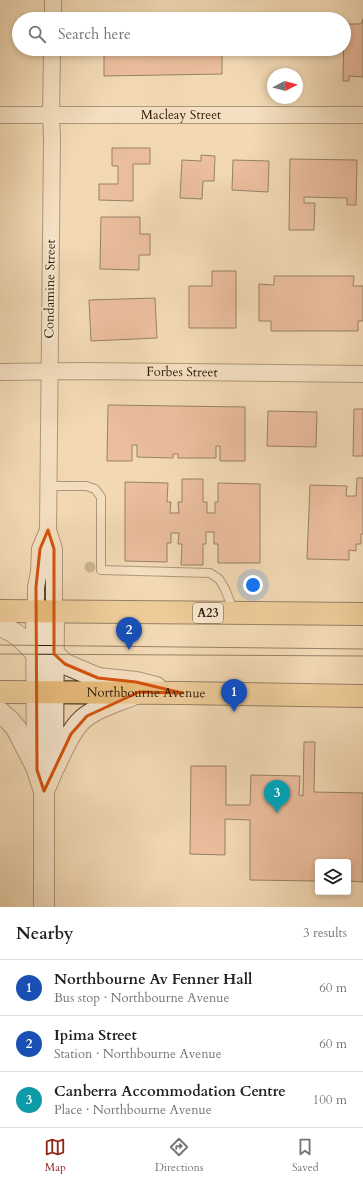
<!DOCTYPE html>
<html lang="en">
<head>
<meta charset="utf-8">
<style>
	body { margin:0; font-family:Cardo,serif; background:#f6f6f6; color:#202124 }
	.controls { position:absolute; right:12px; bottom:12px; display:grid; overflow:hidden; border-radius:4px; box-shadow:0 2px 6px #0003 }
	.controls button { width:36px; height:36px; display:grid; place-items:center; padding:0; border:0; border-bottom:1px solid #e0e0e0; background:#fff; color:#202124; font:20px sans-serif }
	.compass { position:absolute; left:267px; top:68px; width:36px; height:36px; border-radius:50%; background:#fff; box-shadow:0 2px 6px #0003; rotate:83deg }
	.you { position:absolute; left:253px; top:585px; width:14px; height:14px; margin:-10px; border:3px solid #fff; border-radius:50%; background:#1a73e8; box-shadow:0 0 0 6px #1a73e833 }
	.badge { display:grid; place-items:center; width:26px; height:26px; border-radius:50%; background:#8f2418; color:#fff; font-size:13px; font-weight:700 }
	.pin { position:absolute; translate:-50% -33px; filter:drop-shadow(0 1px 2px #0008) }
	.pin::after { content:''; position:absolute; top:21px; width:14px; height:12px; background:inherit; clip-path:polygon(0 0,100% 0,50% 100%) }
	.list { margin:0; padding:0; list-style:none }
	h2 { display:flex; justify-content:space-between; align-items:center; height:52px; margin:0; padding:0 16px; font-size:17px }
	h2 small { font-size:13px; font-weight:400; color:#757577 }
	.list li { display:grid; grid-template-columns:26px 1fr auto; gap:12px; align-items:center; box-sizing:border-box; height:56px; padding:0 16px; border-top:1px solid #e0e0e0 }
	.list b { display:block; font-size:15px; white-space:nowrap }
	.list p { margin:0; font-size:13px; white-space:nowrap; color:#757577 }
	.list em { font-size:13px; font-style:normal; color:#757577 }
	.icon { flex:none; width:22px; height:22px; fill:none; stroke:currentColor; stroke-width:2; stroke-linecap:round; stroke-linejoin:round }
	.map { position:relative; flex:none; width:363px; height:907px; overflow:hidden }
	.search { position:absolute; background:#fff; box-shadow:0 2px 6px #0003; left:12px; right:12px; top:12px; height:44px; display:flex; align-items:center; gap:10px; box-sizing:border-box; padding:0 14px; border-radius:22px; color:#757577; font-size:15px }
	.sheet { height:220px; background:#fff }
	nav { display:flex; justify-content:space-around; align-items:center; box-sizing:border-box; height:56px; border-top:1px solid #e0e0e0; background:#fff; font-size:11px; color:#757577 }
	nav a { display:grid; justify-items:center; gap:2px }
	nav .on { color:#8f2418 }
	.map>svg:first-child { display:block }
	.building { fill:#e39d80; stroke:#281809 }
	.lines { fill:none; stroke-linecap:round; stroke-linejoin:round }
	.service-casing { stroke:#5a4834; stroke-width:10 }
	.minor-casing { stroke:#5a4834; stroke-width:18 }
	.tertiary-casing { stroke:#5a4834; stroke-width:22 }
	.trunk-casing { stroke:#281809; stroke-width:24 }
	.service { stroke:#f7e6ce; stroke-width:8 }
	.minor { stroke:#f7e6ce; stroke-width:16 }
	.tertiary { stroke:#f7e6ce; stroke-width:20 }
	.trunk { stroke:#e9bc7a; stroke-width:22 }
	.tram { stroke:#281809; stroke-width:1 }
	.tree { fill:#9b8a6b }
	.marked { fill:none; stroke:#d5520c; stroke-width:3; stroke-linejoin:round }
	.labels { text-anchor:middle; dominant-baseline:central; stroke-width:4; stroke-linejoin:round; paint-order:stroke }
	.shield { fill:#f7e6ce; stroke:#665644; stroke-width:1 }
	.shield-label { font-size:12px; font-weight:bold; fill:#281809 }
	.street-label { font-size:13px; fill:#281809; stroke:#f7e6ce }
</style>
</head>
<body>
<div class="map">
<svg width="363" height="907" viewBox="0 0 363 907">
	<rect width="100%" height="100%" fill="#f2d9b4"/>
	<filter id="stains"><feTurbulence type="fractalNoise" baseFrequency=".005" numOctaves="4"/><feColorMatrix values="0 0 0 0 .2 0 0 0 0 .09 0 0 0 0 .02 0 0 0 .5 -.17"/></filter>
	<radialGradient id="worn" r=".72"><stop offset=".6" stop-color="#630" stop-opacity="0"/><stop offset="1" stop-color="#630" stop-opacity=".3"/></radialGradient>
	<path class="building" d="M 103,17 L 130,17 L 130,19 L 103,19 Z
		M 363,19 L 363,77 L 349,76 L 349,81 L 343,81 L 344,24 L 361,24 Z
		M 104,49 L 129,49 L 129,50 L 222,49 L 222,74 L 104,76 Z
		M 112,148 L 150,148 L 150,164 L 133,164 L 133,201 L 99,200 L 99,184 L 118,184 L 118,166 L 112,166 Z
		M 201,155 L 215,156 L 214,181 L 203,181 L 202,199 L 180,198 L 182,160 L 201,161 Z
		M 290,159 L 357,160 L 356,205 L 347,205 L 347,198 L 304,197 L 304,203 L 315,203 L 314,230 L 289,230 Z
		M 233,160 L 269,161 L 268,192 L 232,190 Z
		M 101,217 L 140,217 L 140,234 L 150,234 L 150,255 L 139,255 L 139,270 L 100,269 Z
		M 212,271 L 236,271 L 236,328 L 189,328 L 189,286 L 212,286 Z
		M 274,276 L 354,276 L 353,286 L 363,286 L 363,321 L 358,321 L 358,331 L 271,331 L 271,321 L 259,321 L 259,284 L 274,285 Z
		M 155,298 L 157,338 L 91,341 L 89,300 Z
		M 108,405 L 245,407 L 245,461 L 220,461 L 220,446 L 216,446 L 216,458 L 178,458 L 178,454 L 173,454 L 173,458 L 137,457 L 137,445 L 132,445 L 132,461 L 107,461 Z
		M 354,409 L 363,409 L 363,456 L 353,456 Z
		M 268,411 L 317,412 L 316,447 L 267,446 Z
		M 357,478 L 363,478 L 363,534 L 361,534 L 361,544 L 356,544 L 356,551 L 349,550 L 349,560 L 307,559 L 310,485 L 347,486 L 346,496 L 356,496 Z
		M 182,479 L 203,479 L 203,502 L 207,502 L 207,513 L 215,513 L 215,502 L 218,502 L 218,483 L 260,484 L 260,563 L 218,563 L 218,544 L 214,544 L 214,532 L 206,532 L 206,544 L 203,544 L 203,565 L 181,565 L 182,544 L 178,544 L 179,533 L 171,533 L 171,543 L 167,543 L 167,562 L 125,561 L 125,482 L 168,483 L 167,502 L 171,502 L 170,513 L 179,513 L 178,502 L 182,502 Z
		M 304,742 L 315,742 L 314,792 L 363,793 L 363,882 L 348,881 L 348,862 L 318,862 L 318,881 L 250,880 L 250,820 L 225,819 L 225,855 L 190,854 L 191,766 L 226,766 L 226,805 L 250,805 L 251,775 L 300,776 L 299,795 L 303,796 Z"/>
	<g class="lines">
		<defs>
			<path id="service" d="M 48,486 L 86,486 L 95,489 L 101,497 L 101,570 L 210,573 L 219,579 L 225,589 L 234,612"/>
			<g id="minor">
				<path d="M 53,19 L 53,0"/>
				<path d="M 52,49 L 51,116 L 52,139 L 48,530 L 54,549 L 54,612"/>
				<path id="s1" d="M 0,115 L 363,115"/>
				<path id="s2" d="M 0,372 L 81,371 L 363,374"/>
				<path d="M 36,611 L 36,587 L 39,572 L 40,549 L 48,530"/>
			</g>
			<path id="tertiary" d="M 36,611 L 37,770 L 44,791 L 44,907
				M 0,626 C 17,632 29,644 39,658
				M 49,645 L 54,654 L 65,664 L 98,678 L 136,682 L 156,687
				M 0,712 L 10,721 L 16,728 L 35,765
				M 55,766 C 62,752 68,735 79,723 C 92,708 120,701 138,693
				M 44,791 L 53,770 L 54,612"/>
			<g id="trunk">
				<path d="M 0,611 L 363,614"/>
				<path id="s3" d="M 0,692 L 182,693 L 363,696"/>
			</g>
		</defs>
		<use href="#service" class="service-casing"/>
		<use href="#minor" class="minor-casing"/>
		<use href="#tertiary" class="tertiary-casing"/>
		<use href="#trunk" class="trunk-casing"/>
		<use href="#service" class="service"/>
		<use href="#minor" class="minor"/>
		<use href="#tertiary" class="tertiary"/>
		<use href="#trunk" class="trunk"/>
		<path class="tram" d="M 0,645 L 363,649
			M 0,654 L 363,656"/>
	</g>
	<circle class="tree" cx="90" cy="567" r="5.5"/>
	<path d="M0 0H363V907H0ZM 48,530 L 54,549 L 54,654 L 65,664 L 98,678 L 136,682 L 182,693 L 139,692 L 87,716 L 71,734 L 44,791 L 37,770 L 36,587 L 40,549 Z" fill="#f2d9b4" fill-opacity=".55" fill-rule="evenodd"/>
	<path class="marked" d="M 48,530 L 54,549 L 54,654 L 65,664 L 98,678 L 136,682 L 182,693 L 139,692 L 87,716 L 71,734 L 44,791 L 37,770 L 36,587 L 40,549 Z"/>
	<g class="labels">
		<rect class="shield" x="193" y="603" width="30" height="20" rx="3"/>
		<g class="shield-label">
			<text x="208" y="613">A23</text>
		</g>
		<g class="street-label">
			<text stroke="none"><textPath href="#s1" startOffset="181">Macleay Street</textPath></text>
			<text transform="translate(50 289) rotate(-89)">Condamine Street</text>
			<text stroke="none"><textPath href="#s2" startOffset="182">Forbes Street</textPath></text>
			<text stroke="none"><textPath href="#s3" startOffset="146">Northbourne Avenue</textPath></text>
		</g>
	</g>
	<rect width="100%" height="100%" filter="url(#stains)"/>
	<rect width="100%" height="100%" fill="url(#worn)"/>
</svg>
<div class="controls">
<button><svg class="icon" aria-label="layers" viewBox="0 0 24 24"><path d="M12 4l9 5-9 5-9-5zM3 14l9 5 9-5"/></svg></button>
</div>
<svg class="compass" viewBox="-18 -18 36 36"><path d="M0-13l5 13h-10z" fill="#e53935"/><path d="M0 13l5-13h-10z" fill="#757577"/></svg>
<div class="you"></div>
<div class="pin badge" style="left:234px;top:712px;background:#1a4fb4">1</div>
<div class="pin badge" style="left:129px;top:650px;background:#1a4fb4">2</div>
<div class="pin badge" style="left:277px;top:813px;background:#0f9aa8">3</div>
<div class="search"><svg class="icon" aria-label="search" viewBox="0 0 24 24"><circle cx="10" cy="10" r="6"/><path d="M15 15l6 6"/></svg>Search here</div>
</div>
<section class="sheet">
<h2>Nearby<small>3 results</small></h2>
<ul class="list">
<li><span class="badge" style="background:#1a4fb4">1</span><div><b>Northbourne Av Fenner Hall</b><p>Bus stop · Northbourne Avenue</p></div><em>60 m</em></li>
<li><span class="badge" style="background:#1a4fb4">2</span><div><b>Ipima Street</b><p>Station · Northbourne Avenue</p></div><em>60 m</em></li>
<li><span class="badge" style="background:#0f9aa8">3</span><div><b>Canberra Accommodation Centre</b><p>Place · Northbourne Avenue</p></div><em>100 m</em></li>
</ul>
</section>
<nav>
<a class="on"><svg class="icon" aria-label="map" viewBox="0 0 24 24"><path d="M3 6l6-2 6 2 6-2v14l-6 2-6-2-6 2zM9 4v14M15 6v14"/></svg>Map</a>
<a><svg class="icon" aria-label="directions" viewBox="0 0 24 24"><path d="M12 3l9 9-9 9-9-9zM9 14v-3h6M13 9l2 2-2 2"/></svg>Directions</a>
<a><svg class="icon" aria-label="saved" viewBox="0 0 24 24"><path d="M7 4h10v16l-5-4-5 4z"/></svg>Saved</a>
</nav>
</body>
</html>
